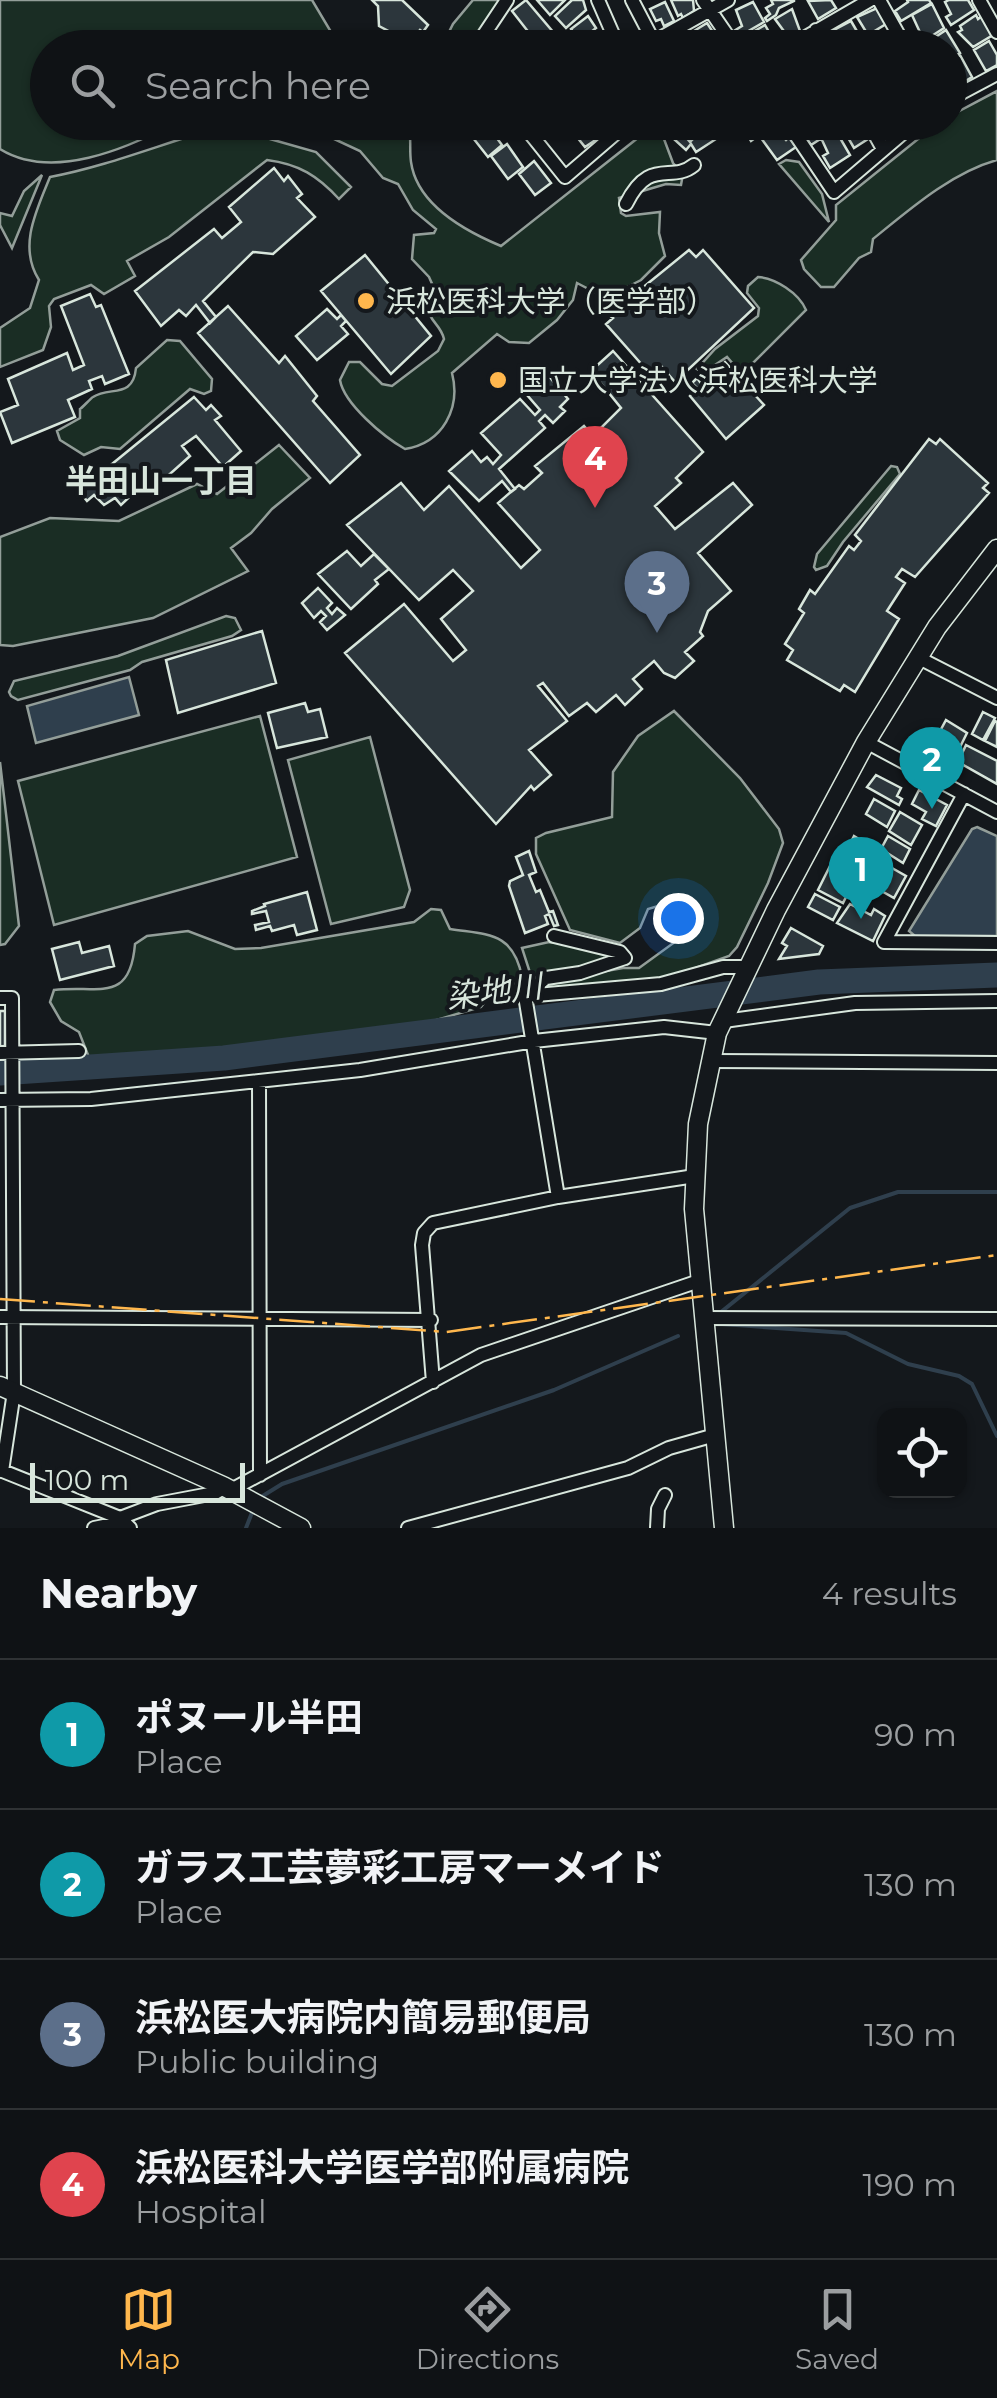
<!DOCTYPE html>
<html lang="en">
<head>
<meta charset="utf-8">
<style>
	body { margin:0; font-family:Montserrat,"Noto Sans JP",sans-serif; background:#1d2022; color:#f1f3f6 }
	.controls { position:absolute; right:30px; bottom:30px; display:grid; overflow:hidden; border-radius:20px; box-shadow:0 2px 8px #0004 }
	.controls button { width:90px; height:90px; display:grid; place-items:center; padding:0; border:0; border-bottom:2px solid #2f3234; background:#0f1215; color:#f1f3f6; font:50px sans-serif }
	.scale { position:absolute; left:30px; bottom:25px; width:215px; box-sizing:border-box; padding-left:10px; border:5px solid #d8e6dc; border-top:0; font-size:28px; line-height:35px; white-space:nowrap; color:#d8e6dc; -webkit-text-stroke:8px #14181c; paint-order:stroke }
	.you { position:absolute; left:678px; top:918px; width:35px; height:35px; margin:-25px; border:8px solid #fff; border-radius:50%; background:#1a73e8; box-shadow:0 0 0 15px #1a73e833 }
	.badge { display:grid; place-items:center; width:65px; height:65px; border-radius:50%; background:#ffb74d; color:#fff; font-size:32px; font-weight:700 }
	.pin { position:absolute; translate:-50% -82px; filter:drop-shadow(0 2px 5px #0008) }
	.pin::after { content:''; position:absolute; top:52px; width:35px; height:30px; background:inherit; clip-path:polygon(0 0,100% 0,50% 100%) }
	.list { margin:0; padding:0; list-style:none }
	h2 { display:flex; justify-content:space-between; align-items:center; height:130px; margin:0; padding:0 40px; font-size:42px }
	h2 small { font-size:32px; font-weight:400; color:#9b9ea0 }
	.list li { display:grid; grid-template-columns:65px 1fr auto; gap:30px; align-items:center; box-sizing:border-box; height:150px; padding:0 40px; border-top:2px solid #2f3234 }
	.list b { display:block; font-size:38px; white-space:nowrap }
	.list p { margin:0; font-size:32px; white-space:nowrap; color:#9b9ea0 }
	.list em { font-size:32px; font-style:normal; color:#9b9ea0 }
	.icon { flex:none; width:55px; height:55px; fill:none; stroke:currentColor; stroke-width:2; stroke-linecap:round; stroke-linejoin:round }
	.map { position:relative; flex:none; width:997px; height:1528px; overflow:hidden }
	.search { position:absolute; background:#0f1215; box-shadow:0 2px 8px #0004; left:30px; right:30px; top:30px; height:110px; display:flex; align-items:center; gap:25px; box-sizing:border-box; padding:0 35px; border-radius:55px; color:#9b9ea0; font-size:38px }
	.sheet { height:730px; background:#0f1215 }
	nav { display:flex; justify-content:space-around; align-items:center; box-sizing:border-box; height:140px; border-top:2px solid #2f3234; background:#0f1215; font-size:28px; color:#9b9ea0 }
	nav a { display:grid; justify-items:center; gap:5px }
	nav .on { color:#ffb74d }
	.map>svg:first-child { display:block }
	.green { fill:#1a2d24; stroke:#939e99; stroke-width:2.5 }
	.water { fill:#2f3f4d; stroke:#939e99; stroke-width:2.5 }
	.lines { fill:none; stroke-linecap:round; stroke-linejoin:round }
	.stream { stroke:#2f3f4d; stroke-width:4 }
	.river { stroke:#2f3f4d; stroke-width:25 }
	.building { fill:#2c363c; stroke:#d8e6dc; stroke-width:2.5 }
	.street-casing { stroke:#d8e6dc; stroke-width:16 }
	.secondary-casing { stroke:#d8e6dc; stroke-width:21 }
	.street { stroke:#14181c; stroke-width:12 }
	.secondary { stroke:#14181c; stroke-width:18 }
	.power { stroke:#ffb74d; stroke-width:2.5; stroke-dasharray:35 8 5 8; stroke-linecap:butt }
	.poi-dot { fill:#ffb74d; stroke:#14181c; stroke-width:4 }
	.labels { text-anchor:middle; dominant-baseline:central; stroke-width:8; stroke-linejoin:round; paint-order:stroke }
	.poi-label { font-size:30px; fill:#d8e6dc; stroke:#14181c; text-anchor:start }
	.neighbourhood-label { font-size:32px; font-weight:bold; fill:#d8e6dc; stroke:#14181c }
	.water-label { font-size:32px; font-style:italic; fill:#d8e6dc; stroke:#14181c }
</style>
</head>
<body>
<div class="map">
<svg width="997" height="1528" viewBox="0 0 997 1528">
	<rect width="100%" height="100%" fill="#14181c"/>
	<path class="green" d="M 0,0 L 312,0 L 340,47 L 48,48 L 48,122 L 175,123 C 126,149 52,181 0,149 Z
		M 473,0 L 501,0 L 484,28 L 467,47 L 441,48 L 453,24 Z
		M 997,91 L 997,160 C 951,173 910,209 873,239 L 871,252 L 859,258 L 834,287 L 821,287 L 804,269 L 801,260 L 836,220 L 836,205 L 938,123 L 950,122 L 950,116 Z
		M 314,123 L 408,123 C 412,136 409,148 411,162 C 417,205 465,231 501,246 L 639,137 L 640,123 L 658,123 L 673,163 L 683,174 L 681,185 L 666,184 L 619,198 L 621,213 L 626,216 L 660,212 L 659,233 L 665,256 L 641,280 L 606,298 L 577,283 L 573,300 L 557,320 L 529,343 L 509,342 L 497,334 L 452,373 C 461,408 443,443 405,449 C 384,437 344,404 340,380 L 349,362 L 360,362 L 382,384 L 392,386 L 438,351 L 444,339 C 441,325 429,321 427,307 L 438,297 L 429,277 L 412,259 L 414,235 L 434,233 L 436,229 L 413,210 L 398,184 L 383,178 L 360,151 L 317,131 Z
		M 217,128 L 250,130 L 270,139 L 316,152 L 351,187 L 339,199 C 318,176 299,164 267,160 L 169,237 L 127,261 L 135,276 L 104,294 L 91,285 L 54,299 L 49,306 L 51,327 L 43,350 L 0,367 L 0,328 L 30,308 L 39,280 C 18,247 36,211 50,177 C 108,166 161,144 217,128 Z
		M 786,160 L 799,162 L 822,194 L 829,222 L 779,164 Z
		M 42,175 L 12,248 L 0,225 L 0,213 L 12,216 L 24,191 Z
		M 758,277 C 775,278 799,293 806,310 L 747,369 L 740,372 L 727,357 L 703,373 L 697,369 L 715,349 L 758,316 L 759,308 L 747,293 L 748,286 Z
		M 167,340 L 180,341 L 212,379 L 211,391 L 204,394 L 190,389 L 120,449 L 101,447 L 84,455 L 60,440 L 57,431 L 80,418 L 80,409 C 82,408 91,398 93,397 C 110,386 133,399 136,368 Z
		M 279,445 L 310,478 L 272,509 L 251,533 L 231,548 L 248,571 L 153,618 L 13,646 L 0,645 L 0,537 L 50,518 L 119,521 L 197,484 L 217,494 Z
		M 891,466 L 897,467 L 900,474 L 843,542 L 827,566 L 816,570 L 814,567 L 817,554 Z
		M 226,616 L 235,618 L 241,630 L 232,636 L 142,662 L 130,670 L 18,700 L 11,696 L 9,692 L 14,681 L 118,656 Z
		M 674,711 L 740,778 L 779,829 L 783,843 L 768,883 L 737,947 L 729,956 L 662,980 L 536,992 L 550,981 L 623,968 L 639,968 L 679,939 L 678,907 L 668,903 L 648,909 L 640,928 L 620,943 L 570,930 L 536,854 L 536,838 L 546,833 L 612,817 L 613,772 L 638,736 Z
		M 260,716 L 297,857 L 54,925 L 18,781 Z
		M 370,737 L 410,890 L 404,907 L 331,924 L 288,760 Z
		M 0,762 L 19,926 L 5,944 L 0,945 Z
		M 431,909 L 441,910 L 450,929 C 487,935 513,931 522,977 L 489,997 L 481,1007 L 409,1028 L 223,1052 L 186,1052 L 90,1060 L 79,1032 L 61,1021 L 50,1002 L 54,990 C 99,985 130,1004 135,944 L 147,936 L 188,931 L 235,949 L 261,948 L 414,922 Z
		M 549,942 L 579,945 L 620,955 L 536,981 L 532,979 L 522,948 Z"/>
	<path class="water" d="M 129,677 L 139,715 L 36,743 L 27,706 Z
		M 977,827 L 997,836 L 997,936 L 915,936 L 909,931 L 972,829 Z"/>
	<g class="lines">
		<path class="stream" d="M 721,1312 L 850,1208 L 898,1192 L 997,1192
			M 722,1324 L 846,1333 L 908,1364 L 959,1376 L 972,1384 L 997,1436
			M 261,1497 L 282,1484 L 554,1390 L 678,1336
			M 246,1528 L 253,1510"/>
		<path class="river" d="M 0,1073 L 224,1058 L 819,982 L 997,975"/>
	</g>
	<path class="building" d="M 372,0 L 402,0 L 428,25 L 423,32 L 420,30 L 405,48 L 380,48 L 392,33 L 379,26 L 378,6 Z
		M 526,0 L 565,46 L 563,48 L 541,48 L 512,11 Z
		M 537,0 L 565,0 L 550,15 Z
		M 572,0 L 583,0 L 586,10 L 566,28 L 555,16 Z
		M 671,0 L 693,0 L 694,11 L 683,18 L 681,14 L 678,16 Z
		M 771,0 L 794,0 L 794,1 L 779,8 L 776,15 L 767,21 L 765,18 L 770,14 L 766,8 L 773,4 Z
		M 831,0 L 836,8 L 818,19 L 808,1 Z
		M 907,0 L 929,0 L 931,3 L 901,21 L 895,11 L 908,2 Z
		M 949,0 L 968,0 L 974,10 L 951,25 L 946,17 L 951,14 L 945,2 Z
		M 665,2 L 674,21 L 664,26 L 661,19 L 656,21 L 650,9 Z
		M 753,2 L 764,22 L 738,37 L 734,31 L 742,26 L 736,10 Z
		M 932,4 L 944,28 L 924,41 L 912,15 Z
		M 877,8 L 886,24 L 868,35 L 857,17 Z
		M 792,9 L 800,31 L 789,38 L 775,19 Z
		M 976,15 L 978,19 L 982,16 L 993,35 L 973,47 L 958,32 L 962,30 L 960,26 Z
		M 588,16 L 596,28 L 580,41 L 571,29 Z
		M 851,21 L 862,40 L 843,48 L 834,30 Z
		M 707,23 L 720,43 L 715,48 L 699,48 L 692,38 L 697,35 L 694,31 Z
		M 765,25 L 777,46 L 753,48 L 746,36 Z
		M 946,30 L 960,53 L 950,59 L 950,48 L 931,48 L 928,42 Z
		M 679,34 L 686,48 L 668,48 L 666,42 Z
		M 891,34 L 901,48 L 876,48 L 874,44 Z
		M 989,41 L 997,55 L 997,65 L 986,71 L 974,50 Z
		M 960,55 L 972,77 L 959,85 L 950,73 L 950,63 Z
		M 474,122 L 485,122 L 502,145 L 488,157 L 466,129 Z
		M 573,122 L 599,122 L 606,133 L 585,147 L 577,137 L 580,134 Z
		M 673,122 L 690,142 L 703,129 L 700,125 L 703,122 L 724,122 L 716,128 L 719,133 L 714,136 L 716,139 L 696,152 L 691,144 L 686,150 L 665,131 Z
		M 739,122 L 762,122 L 766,130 L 751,141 Z
		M 854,122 L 863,122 L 871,137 L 854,148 L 843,129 Z
		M 824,124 L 831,132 L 811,145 L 805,136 Z
		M 774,127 L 786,140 L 789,137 L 796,147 L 777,160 L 761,138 Z
		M 836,131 L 850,155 L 830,168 L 823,156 L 828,153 L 822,140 Z
		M 507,144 L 523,167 L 508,179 L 491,156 Z
		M 534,161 L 551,183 L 535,195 L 519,174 Z
		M 274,168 L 284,181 L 288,176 L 302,194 L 297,198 L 315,217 L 273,254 L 253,252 L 203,301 L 216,317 L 210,323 L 196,305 L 186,316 L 179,310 L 161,326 L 135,291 L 214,229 L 222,238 L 241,222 L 229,207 Z
		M 689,250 L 696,257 L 703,250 L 754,308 L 675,382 L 662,367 L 652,376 L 606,324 L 613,318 L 609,315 Z
		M 365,255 L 431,336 L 391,374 L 321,291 Z
		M 90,294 L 96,307 L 101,305 L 129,374 L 105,384 L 102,376 L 89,381 L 92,389 L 68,400 L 75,417 L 12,443 L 0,412 L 18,405 L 8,379 L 67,353 L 73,370 L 84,365 L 61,306 Z
		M 228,306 L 279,363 L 285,356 L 317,396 L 313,401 L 360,455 L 330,483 L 198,333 Z
		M 327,309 L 337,319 L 341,315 L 346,321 L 341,326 L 348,334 L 317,360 L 296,336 Z
		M 613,351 L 703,452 L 676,478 L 681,483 L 655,506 L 675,529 L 733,483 L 752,505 L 698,553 L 731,591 L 708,611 L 700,632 L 703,636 L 685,652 L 694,661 L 675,678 L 664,673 L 654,661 L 633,679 L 642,689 L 625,705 L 616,695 L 596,712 L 587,703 L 569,716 L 543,683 L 538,686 L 567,721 L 529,750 L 551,775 L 534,790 L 531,786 L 496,824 L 345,653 L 404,604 L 453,661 L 466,650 L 441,619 L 473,591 L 453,570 L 419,600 L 347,525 L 401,483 L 424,510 L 449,486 L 521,568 L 540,550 L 498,503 L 519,485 L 524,489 L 542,473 L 535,466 L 584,426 L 593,436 L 621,408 L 591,371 Z
		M 725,362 L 764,405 L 726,439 L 690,396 L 697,388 L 692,383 L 697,378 L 703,386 Z
		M 542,368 L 568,399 L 560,407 L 565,411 L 553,423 L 545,415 L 539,421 L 545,428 L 499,469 L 515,489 L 511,492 L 502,481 L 479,501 L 449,471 L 472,451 L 481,462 L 487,457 L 493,464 L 501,455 L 481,433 L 520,399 L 535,415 L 540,410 L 521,388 Z
		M 194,397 L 206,410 L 211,405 L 221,416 L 215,420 L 241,451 L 223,467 L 196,436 L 182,446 L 190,456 L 151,491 L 142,485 L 121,505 L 115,498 L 104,505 L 94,495 L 87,501 L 79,491 Z
		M 929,439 L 936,444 L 940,439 L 988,483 L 983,488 L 989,493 L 915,577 L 902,569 L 896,577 L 905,583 L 887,611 L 899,619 L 855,692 L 844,685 L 840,691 L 787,660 L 793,650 L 785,644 L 804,613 L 799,609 L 810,590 L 815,594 L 849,546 L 854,550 L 861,541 L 855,535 Z
		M 347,551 L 361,566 L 374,554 L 389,569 L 375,580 L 378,584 L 351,609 L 318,574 Z
		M 318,588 L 332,603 L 327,608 L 332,614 L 337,608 L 345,615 L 327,630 L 320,622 L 326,616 L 321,611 L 314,618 L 302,603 Z
		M 262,631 L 276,683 L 178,713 L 166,660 Z
		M 305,703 L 308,712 L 320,709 L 327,737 L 277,748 L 268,713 Z
		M 983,712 L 995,718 L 983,740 L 972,734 Z
		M 946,720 L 967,733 L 955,757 L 932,746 Z
		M 995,721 L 997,722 L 997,747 L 985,741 Z
		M 966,745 L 997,761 L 997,784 L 958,762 Z
		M 876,775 L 901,788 L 897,796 L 902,799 L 899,805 L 867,787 Z
		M 919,790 L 947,805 L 936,826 L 922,819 L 926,812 L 912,804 Z
		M 874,799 L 895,811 L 887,827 L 866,814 Z
		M 900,812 L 922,825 L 911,845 L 889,831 Z
		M 854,836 L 875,849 L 864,871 L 852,865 L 857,854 L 848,848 Z
		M 888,836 L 910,849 L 903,863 L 881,849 Z
		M 529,851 L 536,872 L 529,875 L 536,892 L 540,890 L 549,912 L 553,911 L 558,925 L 554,926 L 549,914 L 545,916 L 548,924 L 525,933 L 509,886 L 510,881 L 523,875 L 516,857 Z
		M 876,859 L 906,876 L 894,898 L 864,881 Z
		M 830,866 L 857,875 L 843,903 L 818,890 Z
		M 307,892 L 317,930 L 297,935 L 294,925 L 272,931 L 270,926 L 256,930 L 255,925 L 269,922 L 266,911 L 252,914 L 252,911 L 265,906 L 264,904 Z
		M 815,894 L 840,907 L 833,920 L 808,907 Z
		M 850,904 L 871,915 L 874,909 L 885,916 L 873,941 L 837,923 Z
		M 791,928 L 823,946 L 819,954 L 779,959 L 787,946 L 782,943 Z
		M 79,942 L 82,953 L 109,946 L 114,966 L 60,980 L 52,949 Z
		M 0,1011 L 5,1011 L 5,1047 L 0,1047 Z"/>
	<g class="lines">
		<defs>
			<path id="street" d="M 598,0 L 619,48
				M 632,0 L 656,46
				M 703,0 L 736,48
				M 879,0 L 906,48
				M 979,0 L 997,32
				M 816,30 L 826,48
				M 655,41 L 728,0
				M 475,48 L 507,0
				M 787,48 L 870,0
				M 950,99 L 997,74
				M 521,122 L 565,177 L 629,122
				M 787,122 L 834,192 L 916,122
				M 868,122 L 883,149
				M 626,204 C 650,156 671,184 694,165
				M 917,657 L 997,698
				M 866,742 L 997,812
				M 964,794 L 884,942 L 997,943
				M 554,936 L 620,952 L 625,958
				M 529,981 L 515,992 L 525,996 L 558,1197
				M 527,994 L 546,978 L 580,973 L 625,958
				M 525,996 L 661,984 L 723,967 L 747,967
				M 0,998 L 12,998 L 14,1392 L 2,1471
				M 724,1021 L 855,1003 L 997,1001
				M 0,1053 L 79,1051
				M 711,1061 L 997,1063
				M 259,1081 L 260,1475
				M 0,1100 L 91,1099 L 360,1070 L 534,1041 L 664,1027 L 717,1033
				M 0,1317 L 431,1320
				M 703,1318 L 997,1319
				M 433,1382 L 422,1245 L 424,1233 L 433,1223 L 558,1197 L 695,1176
				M 0,1470 L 120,1518 L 130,1528
				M 231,1490 L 481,1355 L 699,1281
				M 120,1518 L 157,1504 L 215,1493 L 225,1487
				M 94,1528 L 124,1522
				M 408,1528 L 628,1468 L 669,1448 L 715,1435
				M 657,1528 L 658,1509 L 665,1495"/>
			<path id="secondary" d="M 0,1386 L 223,1486 L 301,1528
				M 724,1528 L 694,1209 L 698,1124 L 717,1033 L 776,910 L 866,742 L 937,627 L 997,549"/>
		</defs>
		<use href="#street" class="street-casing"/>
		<use href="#secondary" class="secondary-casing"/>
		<use href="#street" class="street"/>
		<use href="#secondary" class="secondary"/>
		<path class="power" d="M 0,1299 L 446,1332 L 997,1255"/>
	</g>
	<g class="poi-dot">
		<circle cx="366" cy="301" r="10"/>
		<circle cx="498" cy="380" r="10"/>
	</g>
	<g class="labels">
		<g class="poi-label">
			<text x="386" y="301">浜松医科大学（医学部）</text>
			<text x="518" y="380">国立大学法人浜松医科大学</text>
		</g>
		<g class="neighbourhood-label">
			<text x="161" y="480">半田山一丁目</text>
		</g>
		<g class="water-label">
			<text transform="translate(494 991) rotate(-7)">染地川</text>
		</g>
	</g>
</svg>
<div class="controls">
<button><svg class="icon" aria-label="locate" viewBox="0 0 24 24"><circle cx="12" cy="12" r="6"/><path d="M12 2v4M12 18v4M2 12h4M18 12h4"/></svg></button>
</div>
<div class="scale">100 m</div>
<div class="you"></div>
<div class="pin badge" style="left:861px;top:919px;background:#0f9aa8">1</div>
<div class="pin badge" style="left:932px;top:809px;background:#0f9aa8">2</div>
<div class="pin badge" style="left:657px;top:633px;background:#5c6f8a">3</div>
<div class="pin badge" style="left:595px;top:508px;background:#e0444e">4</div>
<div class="search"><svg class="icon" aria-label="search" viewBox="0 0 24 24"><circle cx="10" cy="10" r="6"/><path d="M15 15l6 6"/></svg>Search here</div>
</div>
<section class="sheet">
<h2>Nearby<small>4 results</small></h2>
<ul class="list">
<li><span class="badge" style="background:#0f9aa8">1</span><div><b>ポヌール半田</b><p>Place</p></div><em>90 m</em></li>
<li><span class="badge" style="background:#0f9aa8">2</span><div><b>ガラス工芸夢彩工房マーメイド</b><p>Place</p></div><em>130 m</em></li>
<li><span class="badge" style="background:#5c6f8a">3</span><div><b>浜松医大病院内簡易郵便局</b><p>Public building</p></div><em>130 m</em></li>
<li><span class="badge" style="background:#e0444e">4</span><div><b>浜松医科大学医学部附属病院</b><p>Hospital</p></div><em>190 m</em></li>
</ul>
</section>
<nav>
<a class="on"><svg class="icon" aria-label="map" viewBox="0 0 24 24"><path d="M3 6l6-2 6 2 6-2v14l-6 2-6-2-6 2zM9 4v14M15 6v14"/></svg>Map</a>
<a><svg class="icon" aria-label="directions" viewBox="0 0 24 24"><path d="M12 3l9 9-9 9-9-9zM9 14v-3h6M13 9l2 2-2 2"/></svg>Directions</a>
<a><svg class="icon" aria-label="saved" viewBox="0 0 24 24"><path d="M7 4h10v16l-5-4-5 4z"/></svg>Saved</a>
</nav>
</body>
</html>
